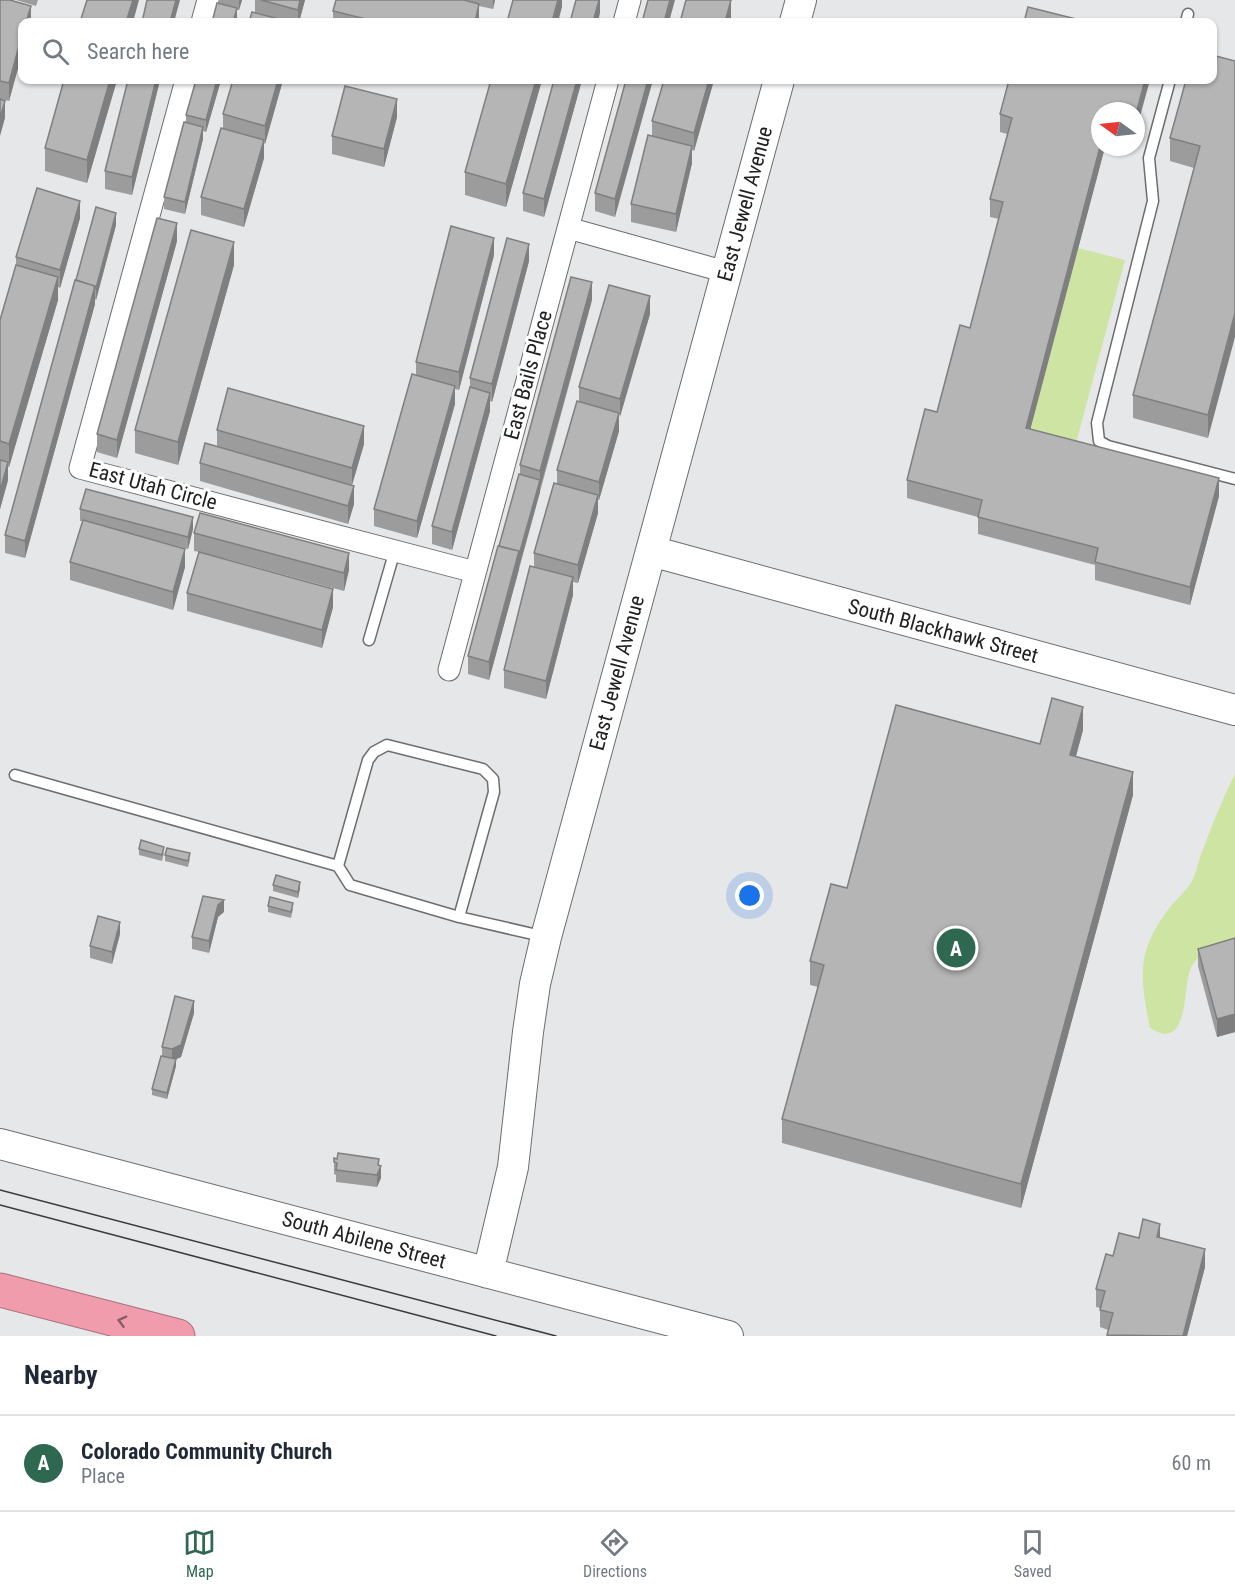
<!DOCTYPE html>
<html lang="en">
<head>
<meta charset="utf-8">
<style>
	body { margin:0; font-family:"Roboto Condensed",sans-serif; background:#f2f2f3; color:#1f2937 }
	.compass { position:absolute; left:1091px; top:102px; width:54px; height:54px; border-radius:50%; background:#fff; box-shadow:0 2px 4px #0004; rotate:285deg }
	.you { position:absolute; left:750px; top:896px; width:21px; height:21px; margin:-15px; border:4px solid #fff; border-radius:50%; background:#1a73e8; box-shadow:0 0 0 9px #1a73e833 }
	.badge { display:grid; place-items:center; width:39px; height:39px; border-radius:50%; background:#2f6851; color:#fff; font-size:20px; font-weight:700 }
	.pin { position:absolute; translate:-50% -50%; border:3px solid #fff; box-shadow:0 2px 6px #0006 }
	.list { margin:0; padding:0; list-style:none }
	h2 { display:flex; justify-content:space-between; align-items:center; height:78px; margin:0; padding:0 24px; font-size:26px }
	h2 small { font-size:20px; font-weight:400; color:#747a83 }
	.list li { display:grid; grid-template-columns:39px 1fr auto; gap:18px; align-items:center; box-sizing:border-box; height:96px; padding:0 24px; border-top:2px solid #e0e1e3 }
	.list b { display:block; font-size:22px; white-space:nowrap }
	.list p { margin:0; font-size:20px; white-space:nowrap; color:#747a83 }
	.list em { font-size:20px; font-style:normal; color:#747a83 }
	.icon { flex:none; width:33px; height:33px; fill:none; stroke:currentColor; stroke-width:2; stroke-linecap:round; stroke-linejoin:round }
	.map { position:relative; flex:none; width:1235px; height:1336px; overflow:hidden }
	.search { position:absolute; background:#fff; box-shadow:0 2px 4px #0004; left:18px; right:18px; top:18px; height:66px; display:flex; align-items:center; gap:15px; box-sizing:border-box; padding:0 21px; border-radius:12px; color:#747a83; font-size:22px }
	.sheet { height:174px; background:#fff }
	nav { display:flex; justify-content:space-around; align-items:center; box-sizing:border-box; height:84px; border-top:2px solid #e0e1e3; background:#fff; font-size:16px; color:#747a83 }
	nav a { display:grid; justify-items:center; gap:3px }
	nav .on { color:#2f6851 }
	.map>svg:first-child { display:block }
	.green { fill:#cde4a3 }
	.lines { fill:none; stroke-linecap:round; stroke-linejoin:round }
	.lane-casing { stroke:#6c6d6e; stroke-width:13 }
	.street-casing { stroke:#6c6d6e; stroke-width:23 }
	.secondary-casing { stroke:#6c6d6e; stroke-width:32 }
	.highway-casing { stroke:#a7717c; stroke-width:35 }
	.lane { stroke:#fff; stroke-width:10 }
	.street { stroke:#fff; stroke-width:21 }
	.secondary { stroke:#fff; stroke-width:30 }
	.highway { stroke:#f09cad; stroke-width:33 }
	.tram { stroke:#393a3a; stroke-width:1.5 }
	.wall { fill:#9c9c9d }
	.shaded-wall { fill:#7f7f7f }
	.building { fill:#b5b5b6; stroke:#7f7f7f; stroke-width:1.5 }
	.oneway { stroke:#885e67 }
	.labels { text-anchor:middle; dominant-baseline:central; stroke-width:6; stroke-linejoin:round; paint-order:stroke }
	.street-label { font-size:21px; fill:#202121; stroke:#fff }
</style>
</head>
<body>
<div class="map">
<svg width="1235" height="1336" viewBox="0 0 1235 1336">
	<rect width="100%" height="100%" fill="#e6e7e8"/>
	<path class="green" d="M 1078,248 L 1125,260 L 1072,458 L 1026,446 Z
		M 1235,774 L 1235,940 C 1225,945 1204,952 1197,959 C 1195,961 1191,967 1190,970 C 1183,989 1189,1053 1150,1028 C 1140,978 1136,952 1168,910 C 1175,900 1186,892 1192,881 C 1196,874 1198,863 1201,855 C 1211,827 1222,800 1235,774 Z"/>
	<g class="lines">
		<defs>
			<path id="lane" d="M 1186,22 L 1188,14
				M 1170,80 L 1149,158 L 1153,201 L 1097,423 L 1099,441 L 1108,446 L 1235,479
				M 369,640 L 395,550
				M 15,775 L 338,866 L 350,885 L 459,917 L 546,937
				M 338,866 L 368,760 L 374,752 L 387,745 L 483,769 L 493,779 L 494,792 L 459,917"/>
			<path id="street" d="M 202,22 L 208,0
				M 624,22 L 630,0
				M 186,80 L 80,468 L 475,572
				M 568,228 L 726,272
				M 449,670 L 608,80"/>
			<path id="secondary" d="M 795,22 L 801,0
				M 651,551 L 1235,710
				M 0,1144 L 728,1336
				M 488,1273 L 513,1167 L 528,1032 L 535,984 L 546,937 L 779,80"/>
			<path id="highway" d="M 0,1290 L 178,1336"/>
		</defs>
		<use href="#lane" class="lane-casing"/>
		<use href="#street" class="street-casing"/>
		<use href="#secondary" class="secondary-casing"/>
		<use href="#highway" class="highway-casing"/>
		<use href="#lane" class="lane"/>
		<use href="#street" class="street"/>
		<use href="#secondary" class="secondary"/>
		<use href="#highway" class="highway"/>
		<path class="tram" d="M 0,1190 L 556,1336
			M 0,1205 L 496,1336"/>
	</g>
	<path class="wall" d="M 0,0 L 31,22 L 9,101 L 0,99 Z
		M 16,0 L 38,0 L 36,6 Z
		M 219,0 L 242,0 L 239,10 L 237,10 L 237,22 L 212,22 L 219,3 Z
		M 255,0 L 305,0 L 299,22 L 249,22 L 255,13 Z
		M 336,0 L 495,0 L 493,9 L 479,6 L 479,22 L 333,22 L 333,11 Z
		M 64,80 L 117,80 L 87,183 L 45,171 L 45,148 Z
		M 128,80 L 160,80 L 132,195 L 105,189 L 105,171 Z
		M 221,80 L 206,132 L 203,131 L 203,139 L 185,214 L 164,209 L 164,197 L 186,122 L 186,115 Z
		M 283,80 L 265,144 L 264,143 L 264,158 L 244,227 L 201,215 L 201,197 L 223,129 L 223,114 Z
		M 542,80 L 506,207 L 465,195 L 465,172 Z
		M 554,80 L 582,80 L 544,217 L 523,211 L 523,193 Z
		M 626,80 L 615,217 L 595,211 L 595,193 Z
		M 714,80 L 694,151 L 692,150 L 692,163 L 676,232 L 631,222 L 631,204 L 652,136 L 652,121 Z
		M 1212,80 L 1208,438 L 1133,418 L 1133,395 L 1194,168 L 1170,161 L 1170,138 Z
		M 1100,111 L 1105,147 L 1030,429 L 1219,496 L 1190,605 L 1095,580 L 1095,565 L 978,534 L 978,517 L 907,498 L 907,480 L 937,412 L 970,328 L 999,219 L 990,217 L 990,199 L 1007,134 L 1000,132 L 1000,114 Z
		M 397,117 L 384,167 L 332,154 L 332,136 Z
		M 80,218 L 60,288 L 58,287 L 58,300 L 9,467 L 8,467 L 8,480 L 0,509 L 0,320 L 16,265 L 16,257 Z
		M 116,225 L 96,300 L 95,299 L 95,304 L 25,558 L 5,553 L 5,535 L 76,280 Z
		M 177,241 L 117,458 L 97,452 L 97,434 Z
		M 494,255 L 459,390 L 455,389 L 455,404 L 417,538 L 374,526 L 374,509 L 416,375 L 416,362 Z
		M 529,261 L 492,402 L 490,401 L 490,411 L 452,550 L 432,544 L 432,526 L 470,388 L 470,378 Z
		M 234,265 L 178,465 L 135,453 L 135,430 Z
		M 592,300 L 489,680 L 468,674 L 468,656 L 520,474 L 520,465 Z
		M 650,314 L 619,417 L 619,431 L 599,500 L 598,500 L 598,513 L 578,583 L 573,582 L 573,595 L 546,699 L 504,688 L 504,670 L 534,567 L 534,553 L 557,484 L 557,470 L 579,401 L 579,387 Z
		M 217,430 L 364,444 L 352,485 L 354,504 L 348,524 L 200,481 L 200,463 L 217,446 Z
		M 80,509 L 193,529 L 188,549 L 146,538 L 185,567 L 173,610 L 70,580 L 70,562 L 83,521 L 80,521 Z
		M 194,533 L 349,570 L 344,591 L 223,558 L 333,607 L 322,648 L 187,611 L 187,593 L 199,552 L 194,551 Z
		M 1083,730 L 1076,756 L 1133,795 L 1021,1208 L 782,1143 L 782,1119 L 818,987 L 810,985 L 810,961 L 847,888 L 1040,744 Z
		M 139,849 L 164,853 L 162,861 L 139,855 Z
		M 165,855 L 190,859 L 188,867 L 165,861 Z
		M 273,885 L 300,888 L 298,898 L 273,891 Z
		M 268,906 L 293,909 L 291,918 L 268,912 Z
		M 224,912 L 218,917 L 209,953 L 192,949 L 192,937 Z
		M 120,934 L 112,964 L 90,958 L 90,946 Z
		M 1235,938 L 1235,1032 L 1217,1037 L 1198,966 L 1198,949 Z
		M 194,1013 L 181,1057 L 176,1059 L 176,1066 L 167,1099 L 152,1095 L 152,1089 L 162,1056 L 162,1047 Z
		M 334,1162 L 379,1166 L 381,1178 L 377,1187 L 336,1182 L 336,1175 L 334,1174 Z
		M 1160,1237 L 1205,1267 L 1187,1336 L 1107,1336 L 1108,1330 L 1100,1327 L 1100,1308 L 1096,1307 L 1096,1289 L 1113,1256 L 1139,1238 Z"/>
	<path class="shaded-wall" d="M 133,0 L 139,0 L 133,22 L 126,22 Z
		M 176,0 L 180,0 L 174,22 L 170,22 Z
		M 239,0 L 242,0 L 239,10 Z
		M 300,0 L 305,0 L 299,22 L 298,22 L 298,10 Z
		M 493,0 L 495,0 L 493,9 Z
		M 558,0 L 562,0 L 562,7 L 558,22 L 552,22 Z
		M 599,0 L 600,0 L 600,13 L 598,22 L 593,22 Z
		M 670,0 L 675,0 L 669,22 L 664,22 Z
		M 731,0 L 731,17 L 730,22 L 725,22 Z
		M 479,4 L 479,22 L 475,22 Z
		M 31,6 L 31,22 L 26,22 Z
		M 237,8 L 237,22 L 233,22 Z
		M 22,35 L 22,53 L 9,101 L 9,83 Z
		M 110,80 L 117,80 L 87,183 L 87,160 Z
		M 156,80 L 160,80 L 132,195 L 132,177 Z
		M 217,80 L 221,80 L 206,132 L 206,120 Z
		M 278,80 L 283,80 L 265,144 L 265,126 Z
		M 536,80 L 542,80 L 506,207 L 506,184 Z
		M 577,80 L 582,80 L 544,217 L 544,199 Z
		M 648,80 L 653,80 L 615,217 L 615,199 Z
		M 709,80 L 714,80 L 694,151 L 694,133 Z
		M 1145,80 L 1150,80 L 1136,131 L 1136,114 Z
		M 397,99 L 397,117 L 384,167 L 384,149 Z
		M 5,101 L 5,118 L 0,136 L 0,118 Z
		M 203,127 L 203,139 L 185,214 L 185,202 Z
		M 264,140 L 264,158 L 244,227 L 244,209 Z
		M 692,146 L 692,163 L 676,232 L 676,214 Z
		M 1100,147 L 1105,147 L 1026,446 L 1026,428 Z
		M 80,201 L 80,218 L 60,288 L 60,270 Z
		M 116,213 L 116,225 L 96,300 L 96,288 Z
		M 177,223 L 177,241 L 117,458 L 117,440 Z
		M 494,238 L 494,255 L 459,390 L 459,372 Z
		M 234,242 L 234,265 L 178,465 L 178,442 Z
		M 529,244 L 529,261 L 492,402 L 492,384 Z
		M 58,277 L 58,300 L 9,467 L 9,444 Z
		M 592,282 L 592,300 L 540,488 L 540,471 Z
		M 95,286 L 95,304 L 25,558 L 25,541 Z
		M 650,296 L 650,314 L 620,417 L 620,399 Z
		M 1235,313 L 1235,337 L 1208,438 L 1208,415 Z
		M 455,386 L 455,404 L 417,538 L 417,521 Z
		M 490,393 L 490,411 L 452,550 L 452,532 Z
		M 619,413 L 619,431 L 599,500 L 599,482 Z
		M 364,426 L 364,444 L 352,485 L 352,468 Z
		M 8,462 L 8,480 L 0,509 L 0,491 Z
		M 1219,478 L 1219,496 L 1190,605 L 1190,587 Z
		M 540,480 L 540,492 L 519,567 L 519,555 Z
		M 354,486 L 354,504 L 348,524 L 348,506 Z
		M 598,495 L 598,513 L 578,583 L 578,565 Z
		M 193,517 L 193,529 L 188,549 L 188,537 Z
		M 185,549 L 185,567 L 173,610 L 173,592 Z
		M 519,551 L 519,569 L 489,680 L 489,662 Z
		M 349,553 L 349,570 L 344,591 L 344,573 Z
		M 573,577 L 573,595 L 546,699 L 546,681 Z
		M 333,589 L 333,607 L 322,648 L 322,630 Z
		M 1083,707 L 1083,730 L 1070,778 L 1070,755 Z
		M 1133,772 L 1133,795 L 1021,1208 L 1021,1184 Z
		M 300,882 L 300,888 L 298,898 L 298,892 Z
		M 224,900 L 224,912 L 218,917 L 209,953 L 209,941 L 218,905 Z
		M 120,922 L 120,934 L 112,964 L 112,952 Z
		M 194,1001 L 194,1013 L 181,1057 L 172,1061 L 172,1049 Z
		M 1235,1014 L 1235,1032 L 1217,1037 L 1217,1019 Z
		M 176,1059 L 176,1066 L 167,1099 L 167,1093 Z
		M 379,1159 L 379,1170 L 381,1166 L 381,1178 L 377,1187 L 377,1175 Z
		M 1160,1224 L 1160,1241 L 1157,1237 Z
		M 1205,1249 L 1205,1267 L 1187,1336 L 1183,1336 Z"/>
	<path class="building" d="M 0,0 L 10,0 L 31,6 L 26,22 L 22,22 L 22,35 L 9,83 L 0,81 Z
		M 87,0 L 133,0 L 126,22 L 80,22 Z
		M 147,0 L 176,0 L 170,22 L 142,22 Z
		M 261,0 L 300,0 L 298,10 Z
		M 336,0 L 464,0 L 479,4 L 475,22 L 378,22 L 333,11 Z
		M 513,0 L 558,0 L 552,22 L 507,22 Z
		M 576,0 L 599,0 L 593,22 L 570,22 Z
		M 648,0 L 670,0 L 664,22 L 642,22 Z
		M 686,0 L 731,0 L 725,22 L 680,22 Z
		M 217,3 L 237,8 L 233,22 L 212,22 Z
		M 1028,7 L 1088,22 L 1024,22 Z
		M 252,12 L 290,22 L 249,22 Z
		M 1212,55 L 1235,61 L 1235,313 L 1208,415 L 1133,395 L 1200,146 L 1170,138 L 1186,80 L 1212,80 Z
		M 64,80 L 110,80 L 87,160 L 45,148 Z
		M 128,80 L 156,80 L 132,177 L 105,171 Z
		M 196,80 L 217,80 L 206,120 L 186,115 Z
		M 233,80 L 278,80 L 265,126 L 223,114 Z
		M 491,80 L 536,80 L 506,184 L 465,172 Z
		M 554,80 L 577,80 L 544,199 L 523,193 Z
		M 626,80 L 648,80 L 615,199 L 595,193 Z
		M 664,80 L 709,80 L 694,133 L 652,121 Z
		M 1009,80 L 1145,80 L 1136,114 L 1136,111 L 1100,111 L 1100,147 L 1026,428 L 1219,478 L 1190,587 L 1095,562 L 1098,548 L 978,517 L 982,500 L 907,480 L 925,409 L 937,412 L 960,325 L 970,328 L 1003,202 L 990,199 L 1012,118 L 1000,114 Z
		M 345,86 L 397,99 L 384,149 L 332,136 Z
		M 0,99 L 5,101 L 0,118 Z
		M 184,122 L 203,127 L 185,202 L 164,197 Z
		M 221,128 L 264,140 L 244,209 L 201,197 Z
		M 648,135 L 692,146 L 676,214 L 631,204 Z
		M 37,188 L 80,201 L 60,270 L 16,257 Z
		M 96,207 L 116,213 L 96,288 L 94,287 L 95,286 L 76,280 Z
		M 157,218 L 177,223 L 117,440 L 97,434 Z
		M 451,226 L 494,238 L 459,372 L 416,362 Z
		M 191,230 L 234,242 L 178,442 L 135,430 Z
		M 507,238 L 529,244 L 492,384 L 470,378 Z
		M 16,265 L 58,277 L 9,444 L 0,441 L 0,320 Z
		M 571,277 L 592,282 L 540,471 L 520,465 Z
		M 75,280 L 95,286 L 25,541 L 5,535 Z
		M 609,285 L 650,296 L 620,399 L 579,387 Z
		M 412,374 L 455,386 L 417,521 L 374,509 Z
		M 470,387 L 490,393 L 452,532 L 432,526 Z
		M 228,388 L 364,426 L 352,468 L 217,430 Z
		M 577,401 L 619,413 L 599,482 L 557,470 Z
		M 205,443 L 354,486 L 348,506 L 200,463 Z
		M 0,460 L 8,462 L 0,491 Z
		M 519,474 L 540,480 L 519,555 L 519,551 L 499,546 Z
		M 554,483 L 598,495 L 578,565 L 534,553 Z
		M 86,489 L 193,517 L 188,537 L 80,509 Z
		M 200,513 L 349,553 L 344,573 L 194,533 Z
		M 83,520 L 185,549 L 173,592 L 70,562 Z
		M 498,546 L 519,551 L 489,662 L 468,656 Z
		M 199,552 L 333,589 L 322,630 L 187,593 Z
		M 530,566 L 573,577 L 546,681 L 504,670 Z
		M 1052,698 L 1083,707 L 1070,755 L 1133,772 L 1021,1184 L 782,1119 L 824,965 L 810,961 L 831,884 L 847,888 L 896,705 L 1040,744 Z
		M 141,840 L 164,847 L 162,855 L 139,849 Z
		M 167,848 L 190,853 L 188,861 L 165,855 Z
		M 276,875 L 300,882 L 298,892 L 273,885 Z
		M 203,896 L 224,900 L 218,905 L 209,941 L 192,937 Z
		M 270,897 L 293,903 L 291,912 L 268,906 Z
		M 98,916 L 120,922 L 112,952 L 90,946 Z
		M 1235,938 L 1235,1014 L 1217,1019 L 1198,949 Z
		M 175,996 L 194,1001 L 181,1045 L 172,1049 L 162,1047 Z
		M 161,1056 L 176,1059 L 167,1093 L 152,1089 Z
		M 338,1153 L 379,1159 L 378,1165 L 381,1166 L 377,1175 L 336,1170 L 337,1163 L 334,1162 L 334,1158 L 337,1159 Z
		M 1143,1219 L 1160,1224 L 1157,1237 L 1205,1249 L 1183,1336 L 1107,1335 L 1113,1313 L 1100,1310 L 1105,1291 L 1096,1289 L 1106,1254 L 1113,1256 L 1119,1233 L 1139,1238 Z"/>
	<defs><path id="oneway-chevron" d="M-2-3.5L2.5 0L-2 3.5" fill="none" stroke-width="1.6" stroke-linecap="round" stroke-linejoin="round" transform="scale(1.5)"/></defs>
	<use class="oneway" href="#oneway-chevron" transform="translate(122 1321) rotate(-165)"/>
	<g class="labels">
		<g class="street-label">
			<text transform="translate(745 204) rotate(-75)">East Jewell Avenue</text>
			<text transform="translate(528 375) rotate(-75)">East Bails Place</text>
			<text transform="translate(153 486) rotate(15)">East Utah Circle</text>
			<text transform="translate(943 631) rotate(15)">South Blackhawk Street</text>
			<text transform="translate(617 673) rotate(-75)">East Jewell Avenue</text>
			<text transform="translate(364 1240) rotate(15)">South Abilene Street</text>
		</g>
	</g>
</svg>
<svg class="compass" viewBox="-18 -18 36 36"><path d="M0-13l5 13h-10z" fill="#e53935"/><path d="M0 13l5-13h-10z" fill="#747a83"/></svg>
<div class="you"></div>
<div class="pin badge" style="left:956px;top:948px">A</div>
<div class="search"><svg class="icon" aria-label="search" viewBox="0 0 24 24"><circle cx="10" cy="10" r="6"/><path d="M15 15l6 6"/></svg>Search here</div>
</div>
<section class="sheet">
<h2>Nearby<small></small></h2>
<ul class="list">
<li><span class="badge">A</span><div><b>Colorado Community Church</b><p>Place</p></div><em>60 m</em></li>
</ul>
</section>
<nav>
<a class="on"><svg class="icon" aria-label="map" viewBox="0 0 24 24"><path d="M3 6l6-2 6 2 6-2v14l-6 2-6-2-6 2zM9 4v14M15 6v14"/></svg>Map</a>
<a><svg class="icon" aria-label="directions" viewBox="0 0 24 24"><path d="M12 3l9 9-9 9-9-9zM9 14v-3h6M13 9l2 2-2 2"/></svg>Directions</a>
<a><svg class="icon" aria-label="saved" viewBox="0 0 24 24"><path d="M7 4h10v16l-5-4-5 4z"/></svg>Saved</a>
</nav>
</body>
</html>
